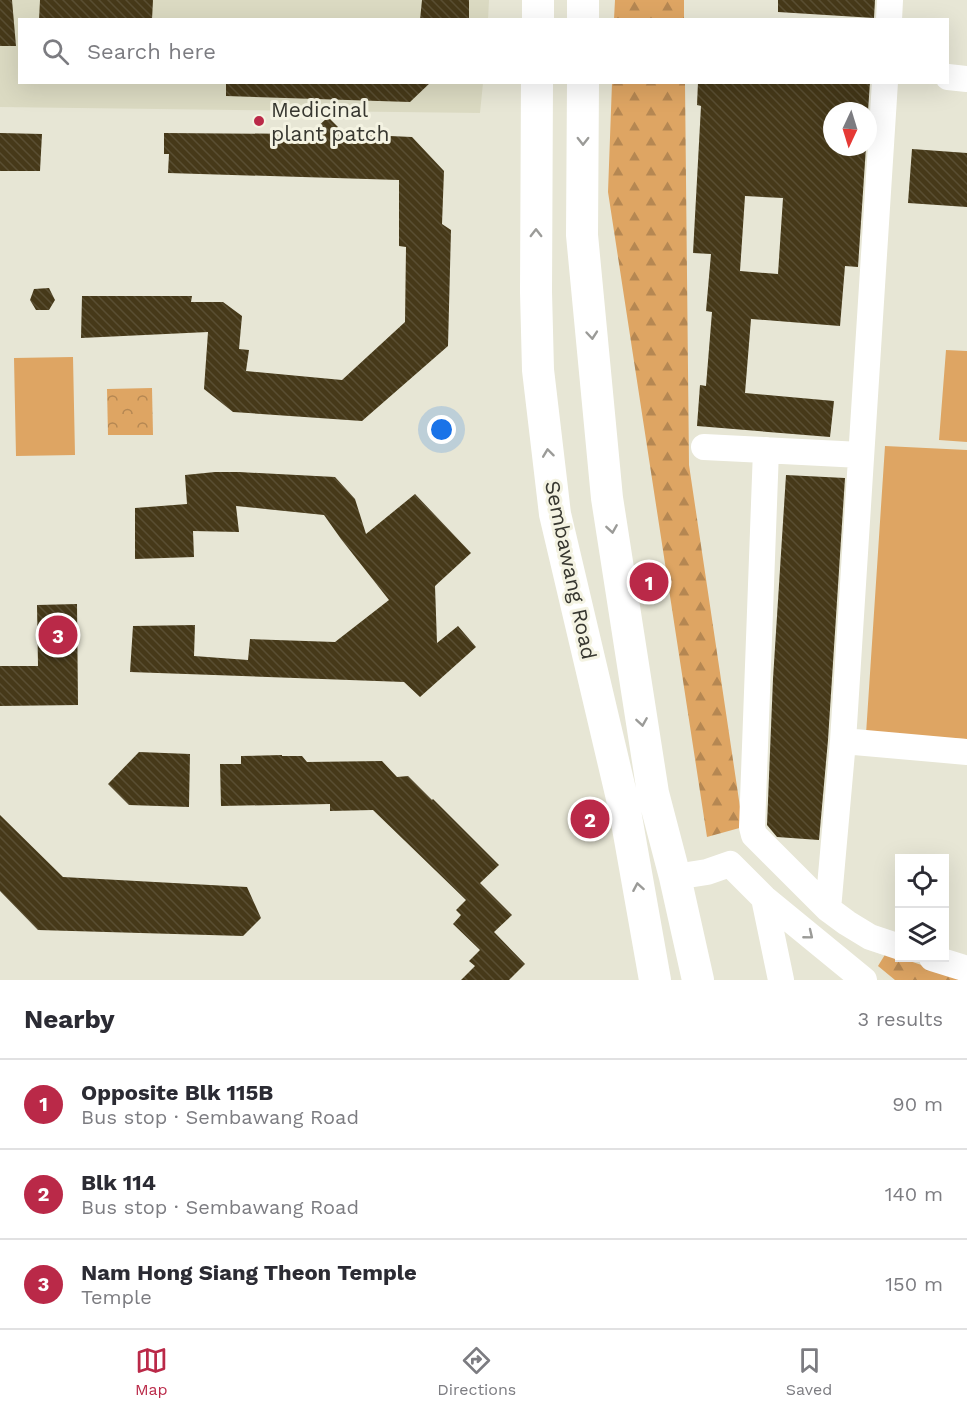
<!DOCTYPE html>
<html lang="en">
<head>
<meta charset="utf-8">
<style>
	body { margin:0; font-family:"Work Sans",sans-serif; background:#f2f2f3; color:#2b2b33 }
	.controls { position:absolute; right:18px; bottom:18px; display:grid; overflow:hidden; border-radius:0px; box-shadow:0 6px 24px #0002 }
	.controls button { width:54px; height:54px; display:grid; place-items:center; padding:0; border:0; border-bottom:2px solid #e1e1e2; background:#fff; color:#2b2b33; font:30px sans-serif }
	.compass { position:absolute; left:823px; top:102px; width:54px; height:54px; border-radius:50%; background:#fff; box-shadow:0 6px 24px #0002; rotate:184deg }
	.you { position:absolute; left:442px; top:430px; width:21px; height:21px; margin:-15px; border:4px solid #fff; border-radius:50%; background:#1a73e8; box-shadow:0 0 0 9px #1a73e833 }
	.badge { display:grid; place-items:center; width:39px; height:39px; border-radius:50%; background:#ba2948; color:#fff; font-size:20px; font-weight:700 }
	.pin { position:absolute; translate:-50% -50%; border:3px solid #fff; box-shadow:0 2px 6px #0006 }
	.list { margin:0; padding:0; list-style:none }
	h2 { display:flex; justify-content:space-between; align-items:center; height:78px; margin:0; padding:0 24px; font-size:26px }
	h2 small { font-size:20px; font-weight:400; color:#7c7c81 }
	.list li { display:grid; grid-template-columns:39px 1fr auto; gap:18px; align-items:center; box-sizing:border-box; height:90px; padding:0 24px; border-top:2px solid #e1e1e2 }
	.list b { display:block; font-size:22px; white-space:nowrap }
	.list p { margin:0; font-size:20px; white-space:nowrap; color:#7c7c81 }
	.list em { font-size:20px; font-style:normal; color:#7c7c81 }
	.icon { flex:none; width:33px; height:33px; fill:none; stroke:currentColor; stroke-width:2; stroke-linecap:round; stroke-linejoin:round }
	.map { position:relative; flex:none; width:967px; height:980px; overflow:hidden }
	.search { position:absolute; background:#fff; box-shadow:0 6px 24px #0002; left:18px; right:18px; top:18px; height:66px; display:flex; align-items:center; gap:15px; box-sizing:border-box; padding:0 21px; border-radius:0px; color:#7c7c81; font-size:22px }
	.sheet { height:348px; background:#fff }
	nav { display:flex; justify-content:space-around; align-items:center; box-sizing:border-box; height:84px; border-top:2px solid #e1e1e2; background:#fff; font-size:16px; color:#7c7c81 }
	nav a { display:grid; justify-items:center; gap:3px }
	nav .on { color:#ba2948 }
	.map>svg:first-child { display:block }
	.built { fill:#dbdac2 }
	.grass { fill:#dea563 }
	.forest { fill:url(#forest-firs) }
	.park { fill:url(#park-crowns) }
	.building { fill:url(#building-back-hatch); fill-rule:evenodd }
	.lines { fill:none; stroke-linecap:round; stroke-linejoin:round }
	.minor { stroke:#fff; stroke-width:26 }
	.major { stroke:#fff; stroke-width:32 }
	.oneway { stroke:#9b9b98 }
	.poi-dot { fill:#ba2948; stroke:#f4f3e2; stroke-width:2 }
	.labels { text-anchor:middle; dominant-baseline:central; stroke-width:6; stroke-linejoin:round; paint-order:stroke }
	.poi-label { font-size:21px; fill:#373730; stroke:#f4f3e2; text-anchor:start }
	.street-label { font-size:21px; fill:#373730; stroke:#f4f3e2 }
</style>
</head>
<body>
<div class="map">
<svg width="967" height="980" viewBox="0 0 967 980">
	<defs>
		<pattern id="forest-firs" width="22" height="20" patternUnits="userSpaceOnUse" patternTransform="scale(1.5)"><rect width="22" height="20" fill="#dea563"/><path d="M5 1l3.5 6h-7zM16 11l3.5 6h-7z" fill="#b58752"/></pattern>
		<pattern id="park-crowns" width="20" height="18" patternUnits="userSpaceOnUse" patternTransform="scale(1.5)"><rect width="20" height="18" fill="#dea563"/><path d="M2 6a3 3 0 1 1 6 0M12 15a3 3 0 1 1 6 0" fill="none" stroke="#b58752"/></pattern>
		<pattern id="building-back-hatch" width="6" height="6" patternUnits="userSpaceOnUse" patternTransform="scale(1.5)"><rect width="6" height="6" fill="#463919"/><path d="M-1 5l2 2M0 0l6 6M5-1l2 2" fill="none" stroke="#594e32"/></pattern>
	</defs>
	<rect width="100%" height="100%" fill="#e7e6d5"/>
	<path class="built" d="M 0,0 L 489,0 L 488,20 L 20,20 L 20,82 L 483,83 L 480,113 L 0,107 Z"/>
	<path class="grass" d="M 946,350 L 967,351 L 967,442 L 939,440 Z
		M 73,357 L 75,455 L 16,456 L 14,358 Z
		M 885,446 L 967,450 L 967,739 L 866,734 Z"/>
	<path class="forest" d="M 615,0 L 684,0 L 684,19 L 614,19 Z
		M 612,83 L 685,83 L 689,465 L 743,827 L 707,837 L 608,192 Z
		M 886,953 L 966,980 L 895,980 L 878,966 Z"/>
	<path class="park" d="M 152,388 L 153,435 L 108,435 L 107,389 Z"/>
	<path class="building" d="M 0,0 L 12,0 L 16,46 L 0,46 Z
		M 40,0 L 153,0 L 152,20 L 39,20 Z
		M 422,0 L 469,0 L 469,20 L 420,20 Z
		M 778,0 L 875,0 L 874,18 L 778,12 Z
		M 226,82 L 431,82 L 410,102 L 226,96 Z
		M 698,82 L 870,82 L 868,111 L 832,111 L 832,147 L 866,147 L 858,267 L 845,266 L 840,326 L 751,319 L 745,393 L 834,401 L 830,437 L 697,426 L 700,385 L 706,386 L 712,312 L 706,311 L 711,254 L 693,253 L 701,106 L 697,105 ZM 745,196 L 783,198 L 778,274 L 740,271 Z
		M 328,117 L 345,134 L 412,137 L 444,171 L 442,224 L 451,230 L 448,346 L 362,421 L 233,412 L 204,389 L 208,332 L 81,338 L 82,296 L 192,296 L 191,302 L 223,302 L 242,316 L 239,349 L 249,350 L 246,371 L 342,380 L 405,322 L 406,247 L 399,246 L 399,180 L 168,173 L 169,154 L 164,154 L 164,133 L 310,134 Z
		M 0,133 L 42,134 L 40,171 L 0,171 Z
		M 912,149 L 967,153 L 967,207 L 908,203 Z
		M 49,288 L 55,300 L 49,310 L 36,310 L 30,300 L 34,289 Z
		M 215,472 L 239,472 L 335,477 L 355,499 L 366,534 L 415,494 L 471,553 L 435,586 L 437,643 L 458,626 L 476,647 L 420,697 L 404,682 L 130,672 L 133,626 L 195,625 L 194,656 L 248,660 L 250,639 L 335,642 L 389,600 L 341,539 L 324,515 L 236,506 L 239,532 L 193,531 L 194,557 L 135,559 L 135,508 L 187,504 L 185,475 Z
		M 786,475 L 845,478 L 828,740 L 819,840 L 777,837 L 767,825 L 773,679 Z
		M 77,604 L 78,705 L 0,706 L 0,666 L 38,666 L 37,605 Z
		M 139,752 L 190,754 L 189,807 L 129,805 L 108,784 Z
		M 282,755 L 282,756 L 302,756 L 307,762 L 382,761 L 397,777 L 408,776 L 432,800 L 433,799 L 499,865 L 480,883 L 512,915 L 494,932 L 525,964 L 509,980 L 461,980 L 475,966 L 469,961 L 480,950 L 453,924 L 461,915 L 456,910 L 466,900 L 373,810 L 330,811 L 330,804 L 221,806 L 220,764 L 241,764 L 241,756 Z
		M 0,815 L 63,877 L 247,887 L 261,918 L 243,936 L 38,930 L 0,891 Z"/>
	<g class="lines">
		<path class="minor" d="M 889,20 L 890,0
			M 948,77 L 967,79
			M 704,447 L 861,455
			M 766,450 L 752,827 L 754,835 L 828,909 L 847,923 L 870,937 L 900,947
			M 843,741 L 967,752
			M 675,877 L 707,872 L 730,864 L 764,898 L 864,980
			M 764,898 L 781,980
			M 828,909 L 843,741 L 885,82
			M 932,958 L 967,969"/>
		<path class="major" d="M 538,20 L 538,0
			M 583,20 L 583,0
			M 537,82 L 536,292 L 538,370 L 555,514 L 625,811 L 655,980
			M 583,82 L 582,235 L 607,498 L 653,793 L 675,877 L 698,980"/>
	</g>
	<defs><path id="oneway-chevron" d="M-2-3.5L2.5 0L-2 3.5" fill="none" stroke-width="1.6" stroke-linecap="round" stroke-linejoin="round" transform="scale(1.5)"/></defs>
	<g class="oneway">
		<use href="#oneway-chevron" transform="translate(583 141) rotate(90)"/>
		<use href="#oneway-chevron" transform="translate(536 233) rotate(-90)"/>
		<use href="#oneway-chevron" transform="translate(592 335) rotate(85)"/>
		<use href="#oneway-chevron" transform="translate(548 453) rotate(-97)"/>
		<use href="#oneway-chevron" transform="translate(612 529) rotate(81)"/>
		<use href="#oneway-chevron" transform="translate(642 722) rotate(81)"/>
		<use href="#oneway-chevron" transform="translate(638 887) rotate(-100)"/>
		<use href="#oneway-chevron" transform="translate(809 935) rotate(39)"/>
	</g>
	<circle class="poi-dot" cx="259" cy="121" r="6"/>
	<g class="labels">
		<g class="poi-label">
			<text x="271" y="109">Medicinal<tspan x="271" dy="24">plant patch</tspan></text>
		</g>
		<g class="street-label">
			<text transform="translate(571 570) rotate(78)">Sembawang Road</text>
		</g>
	</g>
</svg>
<div class="controls">
<button><svg class="icon" aria-label="locate" viewBox="0 0 24 24"><circle cx="12" cy="12" r="6"/><path d="M12 2v4M12 18v4M2 12h4M18 12h4"/></svg></button>
<button><svg class="icon" aria-label="layers" viewBox="0 0 24 24"><path d="M12 4l9 5-9 5-9-5zM3 14l9 5 9-5"/></svg></button>
</div>
<svg class="compass" viewBox="-18 -18 36 36"><path d="M0-13l5 13h-10z" fill="#e53935"/><path d="M0 13l5-13h-10z" fill="#7c7c81"/></svg>
<div class="you"></div>
<div class="pin badge" style="left:649px;top:582px">1</div>
<div class="pin badge" style="left:590px;top:819px">2</div>
<div class="pin badge" style="left:58px;top:635px">3</div>
<div class="search"><svg class="icon" aria-label="search" viewBox="0 0 24 24"><circle cx="10" cy="10" r="6"/><path d="M15 15l6 6"/></svg>Search here</div>
</div>
<section class="sheet">
<h2>Nearby<small>3 results</small></h2>
<ul class="list">
<li><span class="badge">1</span><div><b>Opposite Blk 115B</b><p>Bus stop · Sembawang Road</p></div><em>90 m</em></li>
<li><span class="badge">2</span><div><b>Blk 114</b><p>Bus stop · Sembawang Road</p></div><em>140 m</em></li>
<li><span class="badge">3</span><div><b>Nam Hong Siang Theon Temple</b><p>Temple</p></div><em>150 m</em></li>
</ul>
</section>
<nav>
<a class="on"><svg class="icon" aria-label="map" viewBox="0 0 24 24"><path d="M3 6l6-2 6 2 6-2v14l-6 2-6-2-6 2zM9 4v14M15 6v14"/></svg>Map</a>
<a><svg class="icon" aria-label="directions" viewBox="0 0 24 24"><path d="M12 3l9 9-9 9-9-9zM9 14v-3h6M13 9l2 2-2 2"/></svg>Directions</a>
<a><svg class="icon" aria-label="saved" viewBox="0 0 24 24"><path d="M7 4h10v16l-5-4-5 4z"/></svg>Saved</a>
</nav>
</body>
</html>
